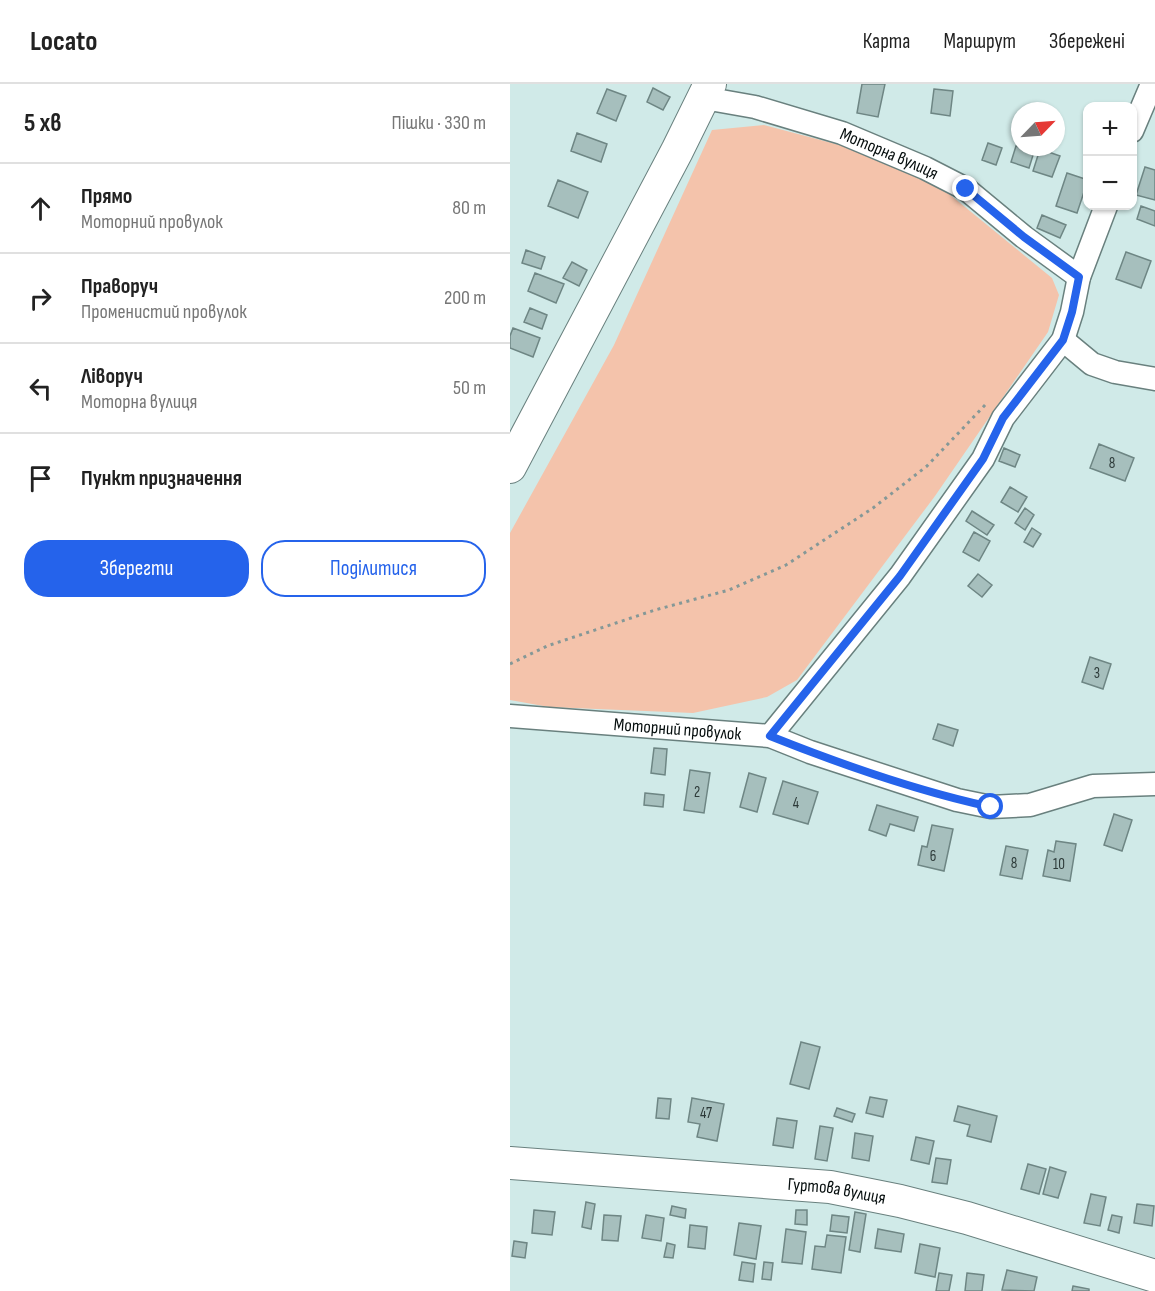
<!DOCTYPE html>
<html lang="uk">
<head>
<meta charset="utf-8">
<style>
	body { margin:0; font-family:"Sofia Sans Condensed",sans-serif; background:#f6f6f6; color:#222 }
	.controls { position:absolute; right:18px; top:18px; display:grid; overflow:hidden; border-radius:12px; box-shadow:0 2px 4px #0004 }
	.controls button { width:54px; height:54px; display:grid; place-items:center; padding:0; border:0; border-bottom:2px solid #e0e0e0; background:#fff; color:#222; font:30px sans-serif }
	.compass { position:absolute; left:501px; top:18px; width:54px; height:54px; border-radius:50%; background:#fff; box-shadow:0 2px 4px #0004; rotate:65deg }
	.stop { position:absolute; width:18px; height:18px; margin:-14px; border:4px solid #2563eb; border-radius:50%; background:#fff }
	.stop.end { background:#2563eb; border-color:#fff; box-shadow:0 2px 6px #0008 }
	.list { margin:0; padding:0; list-style:none }
	h2 { display:flex; justify-content:space-between; align-items:center; height:78px; margin:0; padding:0 24px; font-size:26px }
	h2 small { font-size:20px; font-weight:400; color:#767676 }
	.list li { display:grid; grid-template-columns:39px 1fr auto; gap:18px; align-items:center; box-sizing:border-box; height:90px; padding:0 24px; border-top:2px solid #e0e0e0 }
	.list b { display:block; font-size:22px; white-space:nowrap }
	.list p { margin:0; font-size:20px; white-space:nowrap; color:#767676 }
	.list em { font-size:20px; font-style:normal; color:#767676 }
	.actions { display:flex; gap:12px; padding:18px 24px }
	.actions a { flex:1; padding:14px 0; border:2px solid #2563eb; border-radius:24px; text-align:center; font-size:21px; color:#2563eb }
	.actions .main { background:#2563eb; color:#fff }
	.icon { flex:none; width:33px; height:33px; fill:none; stroke:currentColor; stroke-width:2; stroke-linecap:round; stroke-linejoin:round }
	.map { position:relative; flex:none; width:645px; height:1207px; overflow:hidden }
	header { display:flex; align-items:center; gap:36px; box-sizing:border-box; height:84px; padding:0 30px; background:#fff; border-bottom:2px solid #e0e0e0 }
	header strong { font-size:28px }
	nav { display:flex; gap:33px; margin-inline-start:auto; font-size:21px }
	main { display:flex }
	aside { flex:1; background:#fff }
	.map>svg:first-child { display:block }
	.green { fill:#f4c3ab }
	.building { fill:#a6bfbd; stroke:#6e8684; stroke-width:1.5 }
	.lines { fill:none; stroke-linecap:round; stroke-linejoin:round }
	.street-casing { stroke:#69807e; stroke-width:25 }
	.secondary-casing { stroke:#69807e; stroke-width:34 }
	.path { stroke:#859897; stroke-width:3; stroke-dasharray:3 4.5; stroke-linecap:butt }
	.street { stroke:#fff; stroke-width:22 }
	.secondary { stroke:#fff; stroke-width:32 }
	.route { stroke:#2563eb; stroke-width:8 }
	.labels { text-anchor:middle; dominant-baseline:central; stroke-width:4.5; stroke-linejoin:round; paint-order:stroke }
	.number-label { font-size:15px; fill:#2d3a39 }
	.street-label { font-size:18px; fill:#050d0d; stroke:#fff }
</style>
</head>
<body>
<header>
<strong>Locato</strong>
<nav><a>Карта</a><a>Маршрут</a><a>Збережені</a></nav>
</header>
<main>
<aside>
<h2>5 хв<small>Пішки · 330 m</small></h2>
<ul class="list">
<li><svg class="icon" aria-label="ahead" viewBox="0 0 24 24"><path d="M12 20V5M6 11l6-6 6 6"/></svg><div><b>Прямо</b><p>Моторний провулок</p></div><em>80 m</em></li>
<li><svg class="icon" aria-label="right" viewBox="0 0 24 24"><path d="M7 20v-9h11M14 6l5 5-5 5"/></svg><div><b>Праворуч</b><p>Променистий провулок</p></div><em>200 m</em></li>
<li><svg class="icon" aria-label="left" viewBox="0 0 24 24"><path d="M17 20v-9H6M10 6l-5 5 5 5"/></svg><div><b>Ліворуч</b><p>Моторна вулиця</p></div><em>50 m</em></li>
<li><svg class="icon" aria-label="arrive" viewBox="0 0 24 24"><path d="M6 21V4h12l-3 4 3 4H6"/></svg><div><b>Пункт призначення</b></div></li>
</ul>
<div class="actions"><a class="main">Зберегти</a><a>Поділитися</a></div>
</aside>
<div class="map">
<svg width="645" height="1207" viewBox="0 0 645 1207">
	<rect width="100%" height="100%" fill="#d0eae8"/>
	<path class="green" d="M 254,41 L 337,63 L 433,105 L 542,194 L 549,211 L 538,248 L 425,412 L 287,596 L 257,613 L 183,629 L 39,623 L 0,616 L 0,449 L 104,261 L 202,46 Z"/>
	<path class="building" d="M 352,0 L 375,0 L 368,33 L 347,29 Z
		M 143,4 L 160,13 L 153,26 L 137,18 Z
		M 97,5 L 116,12 L 106,37 L 87,29 Z
		M 424,5 L 443,7 L 440,32 L 421,29 Z
		M 67,49 L 97,60 L 91,78 L 61,67 Z
		M 478,59 L 492,64 L 486,81 L 472,76 Z
		M 506,62 L 524,68 L 519,84 L 501,78 Z
		M 530,65 L 550,72 L 542,93 L 523,87 Z
		M 635,83 L 645,86 L 645,116 L 626,111 Z
		M 557,89 L 578,96 L 567,129 L 546,122 Z
		M 48,96 L 78,108 L 68,134 L 38,122 Z
		M 631,122 L 645,127 L 645,142 L 627,135 Z
		M 532,131 L 556,141 L 550,154 L 527,144 Z
		M 16,166 L 35,173 L 31,185 L 12,179 Z
		M 616,168 L 641,177 L 631,204 L 606,195 Z
		M 62,178 L 77,186 L 69,202 L 53,194 Z
		M 25,189 L 54,200 L 46,219 L 18,207 Z
		M 20,224 L 37,231 L 32,245 L 14,238 Z
		M 3,244 L 30,254 L 23,273 L 0,264 L 0,252 Z
		M 589,360 L 624,374 L 615,397 L 580,384 Z
		M 494,364 L 510,371 L 505,383 L 489,377 Z
		M 500,403 L 517,413 L 508,428 L 491,418 Z
		M 515,424 L 524,431 L 515,446 L 505,439 Z
		M 462,427 L 484,441 L 477,451 L 456,437 Z
		M 522,444 L 531,450 L 523,463 L 514,458 Z
		M 464,448 L 480,457 L 469,477 L 453,468 Z
		M 468,490 L 482,501 L 472,513 L 458,502 Z
		M 580,573 L 601,580 L 593,605 L 572,598 Z
		M 428,640 L 448,646 L 443,662 L 423,655 Z
		M 144,664 L 157,665 L 155,691 L 141,689 Z
		M 180,686 L 200,689 L 194,729 L 174,726 Z
		M 239,689 L 256,694 L 247,728 L 230,723 Z
		M 273,697 L 308,708 L 298,740 L 263,730 Z
		M 135,709 L 154,711 L 153,723 L 134,721 Z
		M 367,721 L 408,733 L 404,747 L 380,740 L 376,752 L 359,746 Z
		M 604,730 L 622,736 L 612,767 L 594,761 Z
		M 422,741 L 443,745 L 434,787 L 408,781 L 412,762 L 417,763 Z
		M 546,757 L 566,760 L 560,797 L 533,792 L 538,766 L 544,768 Z
		M 496,762 L 518,766 L 512,795 L 490,791 Z
		M 291,958 L 310,963 L 299,1005 L 280,1000 Z
		M 360,1013 L 377,1016 L 373,1033 L 356,1029 Z
		M 148,1014 L 161,1015 L 159,1035 L 146,1034 Z
		M 182,1014 L 214,1020 L 207,1057 L 187,1053 L 190,1040 L 178,1038 Z
		M 448,1022 L 487,1032 L 481,1058 L 457,1052 L 460,1041 L 444,1037 Z
		M 327,1024 L 345,1030 L 342,1038 L 324,1032 Z
		M 267,1034 L 287,1037 L 283,1064 L 263,1061 Z
		M 310,1042 L 323,1044 L 317,1077 L 305,1075 Z
		M 345,1049 L 363,1052 L 359,1077 L 342,1074 Z
		M 406,1053 L 424,1057 L 419,1080 L 401,1076 Z
		M 426,1074 L 441,1076 L 437,1100 L 422,1098 Z
		M 518,1080 L 536,1085 L 529,1110 L 511,1105 Z
		M 540,1083 L 556,1088 L 548,1114 L 533,1110 Z
		M 581,1110 L 596,1113 L 590,1142 L 574,1139 Z
		M 76,1118 L 85,1120 L 81,1145 L 72,1143 Z
		M 627,1120 L 644,1122 L 642,1142 L 624,1139 Z
		M 162,1122 L 176,1125 L 175,1134 L 160,1131 Z
		M 24,1126 L 45,1128 L 42,1151 L 22,1149 Z
		M 286,1126 L 297,1126 L 297,1141 L 285,1140 Z
		M 345,1128 L 356,1130 L 350,1168 L 339,1166 Z
		M 94,1131 L 111,1132 L 108,1157 L 92,1156 Z
		M 136,1131 L 154,1134 L 151,1157 L 132,1154 Z
		M 322,1131 L 339,1133 L 337,1149 L 320,1147 Z
		M 602,1131 L 612,1133 L 609,1149 L 598,1146 Z
		M 229,1139 L 251,1142 L 246,1175 L 224,1171 Z
		M 180,1141 L 197,1143 L 195,1165 L 178,1163 Z
		M 276,1145 L 296,1148 L 292,1180 L 272,1178 Z
		M 368,1145 L 394,1150 L 391,1168 L 365,1164 Z
		M 317,1151 L 336,1153 L 331,1189 L 302,1185 L 305,1162 L 315,1163 Z
		M 4,1157 L 17,1159 L 15,1174 L 2,1172 Z
		M 157,1159 L 165,1161 L 163,1174 L 154,1173 Z
		M 410,1160 L 430,1164 L 425,1193 L 405,1189 Z
		M 232,1178 L 245,1180 L 243,1198 L 229,1196 Z
		M 254,1178 L 263,1179 L 261,1196 L 252,1195 Z
		M 497,1186 L 527,1193 L 524,1207 L 492,1206 Z
		M 429,1189 L 442,1191 L 439,1207 L 426,1207 Z
		M 457,1189 L 474,1191 L 472,1207 L 455,1207 Z
		M 563,1202 L 579,1205 L 579,1207 L 562,1207 Z"/>
	<g class="lines">
		<defs>
			<g id="street">
				<path id="s1" d="M 194,14 L 245,23 L 332,49 L 415,84 L 456,105 L 514,153 L 569,193"/>
				<path d="M 622,47 L 642,0"/>
				<path d="M 553,256 L 582,280 L 605,288 L 645,295"/>
				<path id="s2" d="M 0,632 L 260,652 L 300,668 L 447,716 L 481,723 L 520,721 L 583,702 L 645,700"/>
				<path d="M 260,652 L 390,492 L 473,375 L 493,334 L 553,256 L 562,228 L 569,193 L 596,122"/>
			</g>
			<g id="secondary">
				<path d="M 0,383 L 167,67 L 200,0"/>
				<path id="s3" d="M 0,1079 L 320,1103 L 390,1117 L 457,1134 L 645,1192"/>
			</g>
		</defs>
		<use href="#street" class="street-casing"/>
		<use href="#secondary" class="secondary-casing"/>
		<path class="path" d="M 0,580 L 37,562 L 145,526 L 219,506 L 276,481 L 363,424 L 417,382 L 476,320"/>
		<use href="#street" class="street"/>
		<use href="#secondary" class="secondary"/>
	</g>
	<g class="lines">
		<path class="route" d="M 456,105 L 514,153 L 569,193 L 562,228 L 553,256 L 493,334 L 473,375 L 390,492 L 260,652 C 330,680 407,707 481,723"/>
	</g>
	<g class="labels">
		<g class="number-label">
			<text x="602" y="379">8</text>
			<text x="587" y="589">3</text>
			<text x="187" y="708">2</text>
			<text x="286" y="719">4</text>
			<text x="423" y="772">6</text>
			<text x="504" y="779">8</text>
			<text x="549" y="780">10</text>
			<text x="196" y="1029">47</text>
		</g>
		<g class="street-label">
			<text stroke="none"><textPath href="#s1" startOffset="194">Моторна вулиця</textPath></text>
			<text stroke="none"><textPath href="#s2" startOffset="168">Моторний провулок</textPath></text>
			<text stroke="none"><textPath href="#s3" startOffset="328">Гуртова вулиця</textPath></text>
		</g>
	</g>
</svg>
<div class="controls">
<button>+</button>
<button>−</button>
</div>
<svg class="compass" viewBox="-18 -18 36 36"><path d="M0-13l5 13h-10z" fill="#e53935"/><path d="M0 13l5-13h-10z" fill="#767676"/></svg>
<div class="stop" style="left:481px;top:723px"></div>
<div class="stop end" style="left:456px;top:105px"></div>
</div>
</main>
</body>
</html>
